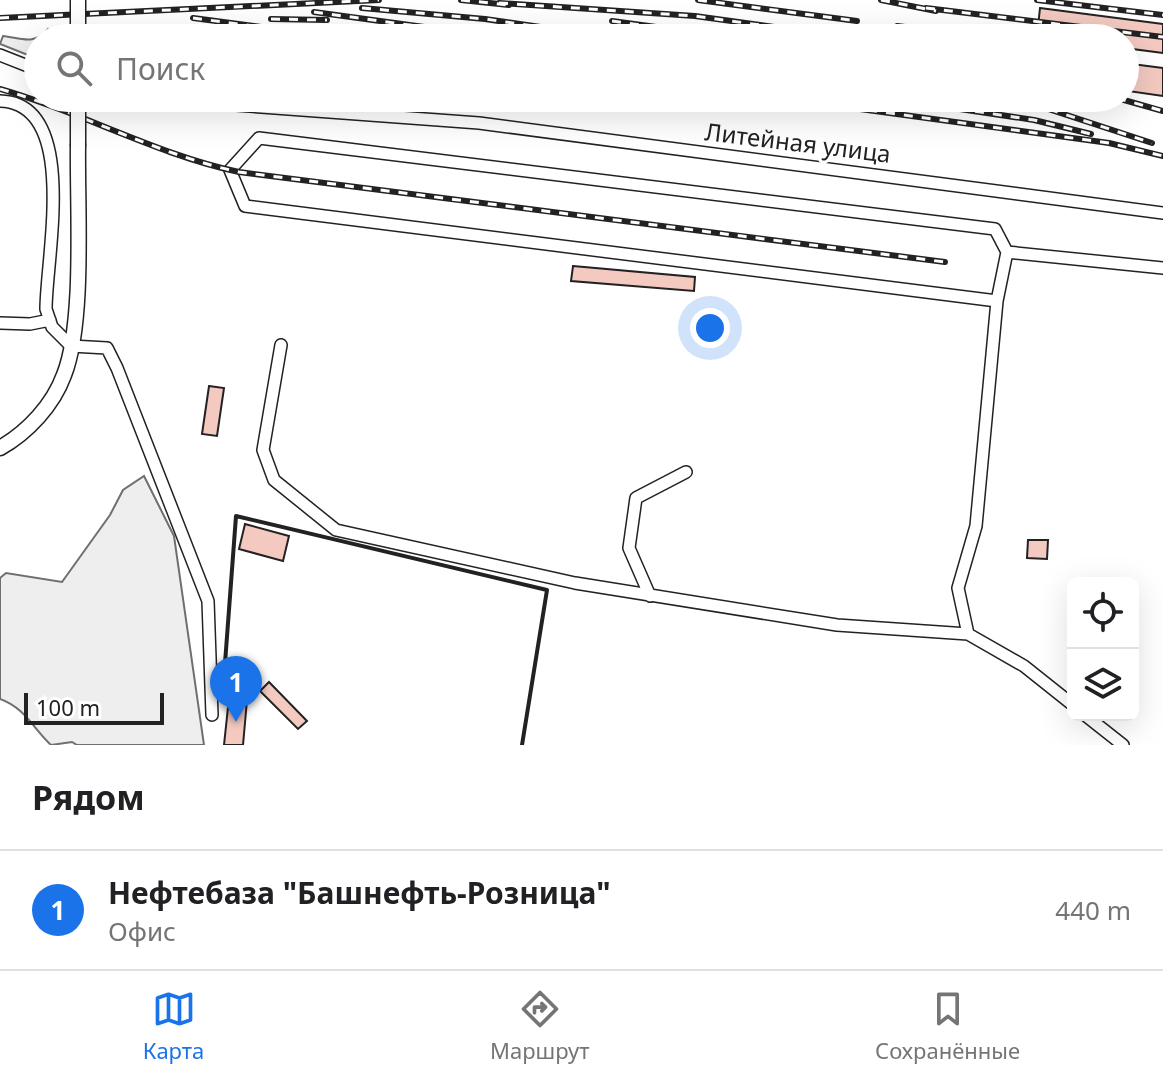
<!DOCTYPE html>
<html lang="ru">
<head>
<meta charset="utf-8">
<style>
	body { margin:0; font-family:"Noto Sans",sans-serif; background:#f2f2f2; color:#202124 }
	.controls { position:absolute; right:24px; bottom:24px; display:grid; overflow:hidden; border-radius:12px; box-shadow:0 8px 32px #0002 }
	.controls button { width:72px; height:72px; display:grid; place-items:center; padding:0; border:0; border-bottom:2px solid #e0e0e0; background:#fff; color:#202124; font:40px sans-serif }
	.scale { position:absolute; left:24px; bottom:20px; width:140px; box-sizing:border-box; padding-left:8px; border:4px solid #222; border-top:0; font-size:22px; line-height:28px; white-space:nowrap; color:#222; -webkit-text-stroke:6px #fff; paint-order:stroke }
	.you { position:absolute; left:710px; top:328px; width:28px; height:28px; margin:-20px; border:6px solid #fff; border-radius:50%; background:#1a73e8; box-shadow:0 0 0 12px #1a73e833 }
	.badge { display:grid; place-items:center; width:52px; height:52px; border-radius:50%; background:#1a73e8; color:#fff; font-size:26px; font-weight:700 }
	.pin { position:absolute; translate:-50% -66px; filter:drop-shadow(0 2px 4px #0008) }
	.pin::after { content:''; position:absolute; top:42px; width:28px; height:24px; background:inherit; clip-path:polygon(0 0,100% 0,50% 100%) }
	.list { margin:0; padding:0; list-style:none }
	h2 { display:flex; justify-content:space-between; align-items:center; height:104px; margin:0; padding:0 32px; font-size:34px }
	h2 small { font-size:26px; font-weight:400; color:#757577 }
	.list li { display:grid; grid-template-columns:52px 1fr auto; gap:24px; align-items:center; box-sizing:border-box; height:120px; padding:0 32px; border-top:2px solid #e0e0e0 }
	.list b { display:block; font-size:30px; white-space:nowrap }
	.list p { margin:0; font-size:26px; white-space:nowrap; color:#757577 }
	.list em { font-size:26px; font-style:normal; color:#757577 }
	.icon { flex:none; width:44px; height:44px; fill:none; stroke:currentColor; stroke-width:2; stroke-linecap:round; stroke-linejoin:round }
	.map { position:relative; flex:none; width:1163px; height:745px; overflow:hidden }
	.search { position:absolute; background:#fff; box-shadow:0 8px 32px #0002; left:24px; right:24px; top:24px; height:88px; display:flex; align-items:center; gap:20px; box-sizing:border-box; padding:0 28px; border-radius:44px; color:#757577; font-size:30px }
	.sheet { height:224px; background:#fff }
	nav { display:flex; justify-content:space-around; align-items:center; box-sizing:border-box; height:112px; border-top:2px solid #e0e0e0; background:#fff; font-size:22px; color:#757577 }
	nav a { display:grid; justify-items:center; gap:4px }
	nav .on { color:#1a73e8 }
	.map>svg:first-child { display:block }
	.green { fill:#eee; stroke:#6f6f6f; stroke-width:2 }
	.building { fill:#f3c9c0; stroke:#222; stroke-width:2 }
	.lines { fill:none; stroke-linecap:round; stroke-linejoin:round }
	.minor-casing { stroke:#222; stroke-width:14 }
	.major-casing { stroke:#222; stroke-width:17 }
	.minor { stroke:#fff; stroke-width:11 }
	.major { stroke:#fff; stroke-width:14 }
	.rail-casing { stroke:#222; stroke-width:6 }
	.rail { stroke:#fff; stroke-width:3; stroke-dasharray:9; stroke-linecap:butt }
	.major-bridge-casing { stroke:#222; stroke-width:17; stroke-linecap:butt }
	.major-bridge { stroke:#fff; stroke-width:14 }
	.wall { stroke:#222; stroke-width:4 }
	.labels { text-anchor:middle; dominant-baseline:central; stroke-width:6; stroke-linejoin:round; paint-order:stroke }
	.street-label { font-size:24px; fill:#222; stroke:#fff }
</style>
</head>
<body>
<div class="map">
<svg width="1163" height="745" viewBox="0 0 1163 745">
	<rect width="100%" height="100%" fill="#fff"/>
	<path class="green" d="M 48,29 L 65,38 L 38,38 L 38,59 L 0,44 L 3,36 C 21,38 34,46 48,29 Z
		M 144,476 L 174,536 L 204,745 L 77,745 L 72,742 L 51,745 C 33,728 25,708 0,699 L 0,578 L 6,573 L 62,582 L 110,515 L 123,490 Z"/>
	<path class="building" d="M 1040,8 L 1163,24 L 1163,53 L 1125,48 L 1125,38 L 1037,36 Z
		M 1132,64 L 1163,68 L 1163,96 L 1128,91 Z
		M 573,266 L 695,277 L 694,291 L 571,281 Z
		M 209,386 L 224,388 L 217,436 L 202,434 Z
		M 245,524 L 289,536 L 283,561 L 239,549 Z
		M 1028,540 L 1048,540 L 1047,559 L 1027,558 Z
		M 269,682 L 307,721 L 298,729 L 260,691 Z
		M 229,698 L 247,700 L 243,745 L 224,745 Z"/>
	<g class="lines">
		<defs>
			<path id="minor" d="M 0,55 L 38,70
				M 139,98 L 479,123 L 1163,213
				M 0,101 C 80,103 46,257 46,309 L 52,327 L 71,346 L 107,348 L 117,368 L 208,601 L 212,715
				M 1007,252 L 1163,268
				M 0,323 L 30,324 L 50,320
				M 281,345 L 263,450 L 274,480 L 336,530 L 575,583 L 837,625 L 968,634 L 1024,666 L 1073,705
				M 650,596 L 629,548 L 636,498 L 686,472
				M 968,634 L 958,588 L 976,526 L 997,301 L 1007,252 L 995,229 L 259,138 L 230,170 L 245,206 L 997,301
				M 1085,715 L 1123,745"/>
			<path id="major" d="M 0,448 C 28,432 53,405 64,375 C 85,322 77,206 78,146"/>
		</defs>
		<use href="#minor" class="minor-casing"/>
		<use href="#major" class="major-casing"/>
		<use href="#minor" class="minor"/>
		<use href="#major" class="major"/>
		<defs>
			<path id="rail" d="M 461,0 L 509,5
				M 698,0 L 857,21
				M 881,0 L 936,11
				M 1037,0 L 1163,15
				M 499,3 L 695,16 L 854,38
				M 362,8 L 485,19 L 617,38
				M 926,8 L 1163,37
				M 314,12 L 505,38
				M 0,18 L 379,0
				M 193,18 L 344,38
				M 271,19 L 327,20
				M 612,21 L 737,38
				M 897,26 L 953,33
				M 333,28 L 408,38
				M 841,28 L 912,38
				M 0,89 C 81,112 158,155 239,172 L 945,262
				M 779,98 L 1109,143 L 1163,156
				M 886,98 L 1034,120 L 1091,134
				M 977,98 L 1017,105
				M 1015,98 L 1152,143
				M 1117,98 L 1163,111"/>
		</defs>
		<use href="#rail" class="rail-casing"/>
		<use href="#rail" class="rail"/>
		<defs>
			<path id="major-bridge" d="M 78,0 L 78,38
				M 78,98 L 78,146"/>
		</defs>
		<use href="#major-bridge" class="major-bridge-casing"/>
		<use href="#major-bridge" class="major-bridge"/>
		<path class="wall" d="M 229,698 L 223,690 L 236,516 L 547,590 L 522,745"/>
	</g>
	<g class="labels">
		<g class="street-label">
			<text transform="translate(798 142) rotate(7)">Литейная улица</text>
		</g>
	</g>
</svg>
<div class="controls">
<button><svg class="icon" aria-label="locate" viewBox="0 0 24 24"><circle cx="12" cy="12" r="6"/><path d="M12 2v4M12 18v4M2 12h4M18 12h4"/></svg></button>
<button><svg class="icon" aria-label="layers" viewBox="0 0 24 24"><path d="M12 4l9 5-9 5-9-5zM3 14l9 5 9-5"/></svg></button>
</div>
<div class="scale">100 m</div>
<div class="you"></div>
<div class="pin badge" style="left:236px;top:722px">1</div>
<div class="search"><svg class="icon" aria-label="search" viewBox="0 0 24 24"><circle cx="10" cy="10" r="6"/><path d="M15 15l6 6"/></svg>Поиск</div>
</div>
<section class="sheet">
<h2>Рядом<small></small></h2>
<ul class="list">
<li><span class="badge">1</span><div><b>Нефтебаза &quot;Башнефть-Розница&quot;</b><p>Офис</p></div><em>440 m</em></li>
</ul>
</section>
<nav>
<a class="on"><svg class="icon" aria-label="map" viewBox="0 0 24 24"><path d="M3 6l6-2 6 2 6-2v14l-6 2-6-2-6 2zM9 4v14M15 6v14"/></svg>Карта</a>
<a><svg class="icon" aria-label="directions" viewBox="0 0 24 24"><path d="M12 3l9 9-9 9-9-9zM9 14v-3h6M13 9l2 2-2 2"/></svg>Маршрут</a>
<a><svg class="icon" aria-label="saved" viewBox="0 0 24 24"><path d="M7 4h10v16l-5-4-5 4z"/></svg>Сохранённые</a>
</nav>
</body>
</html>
